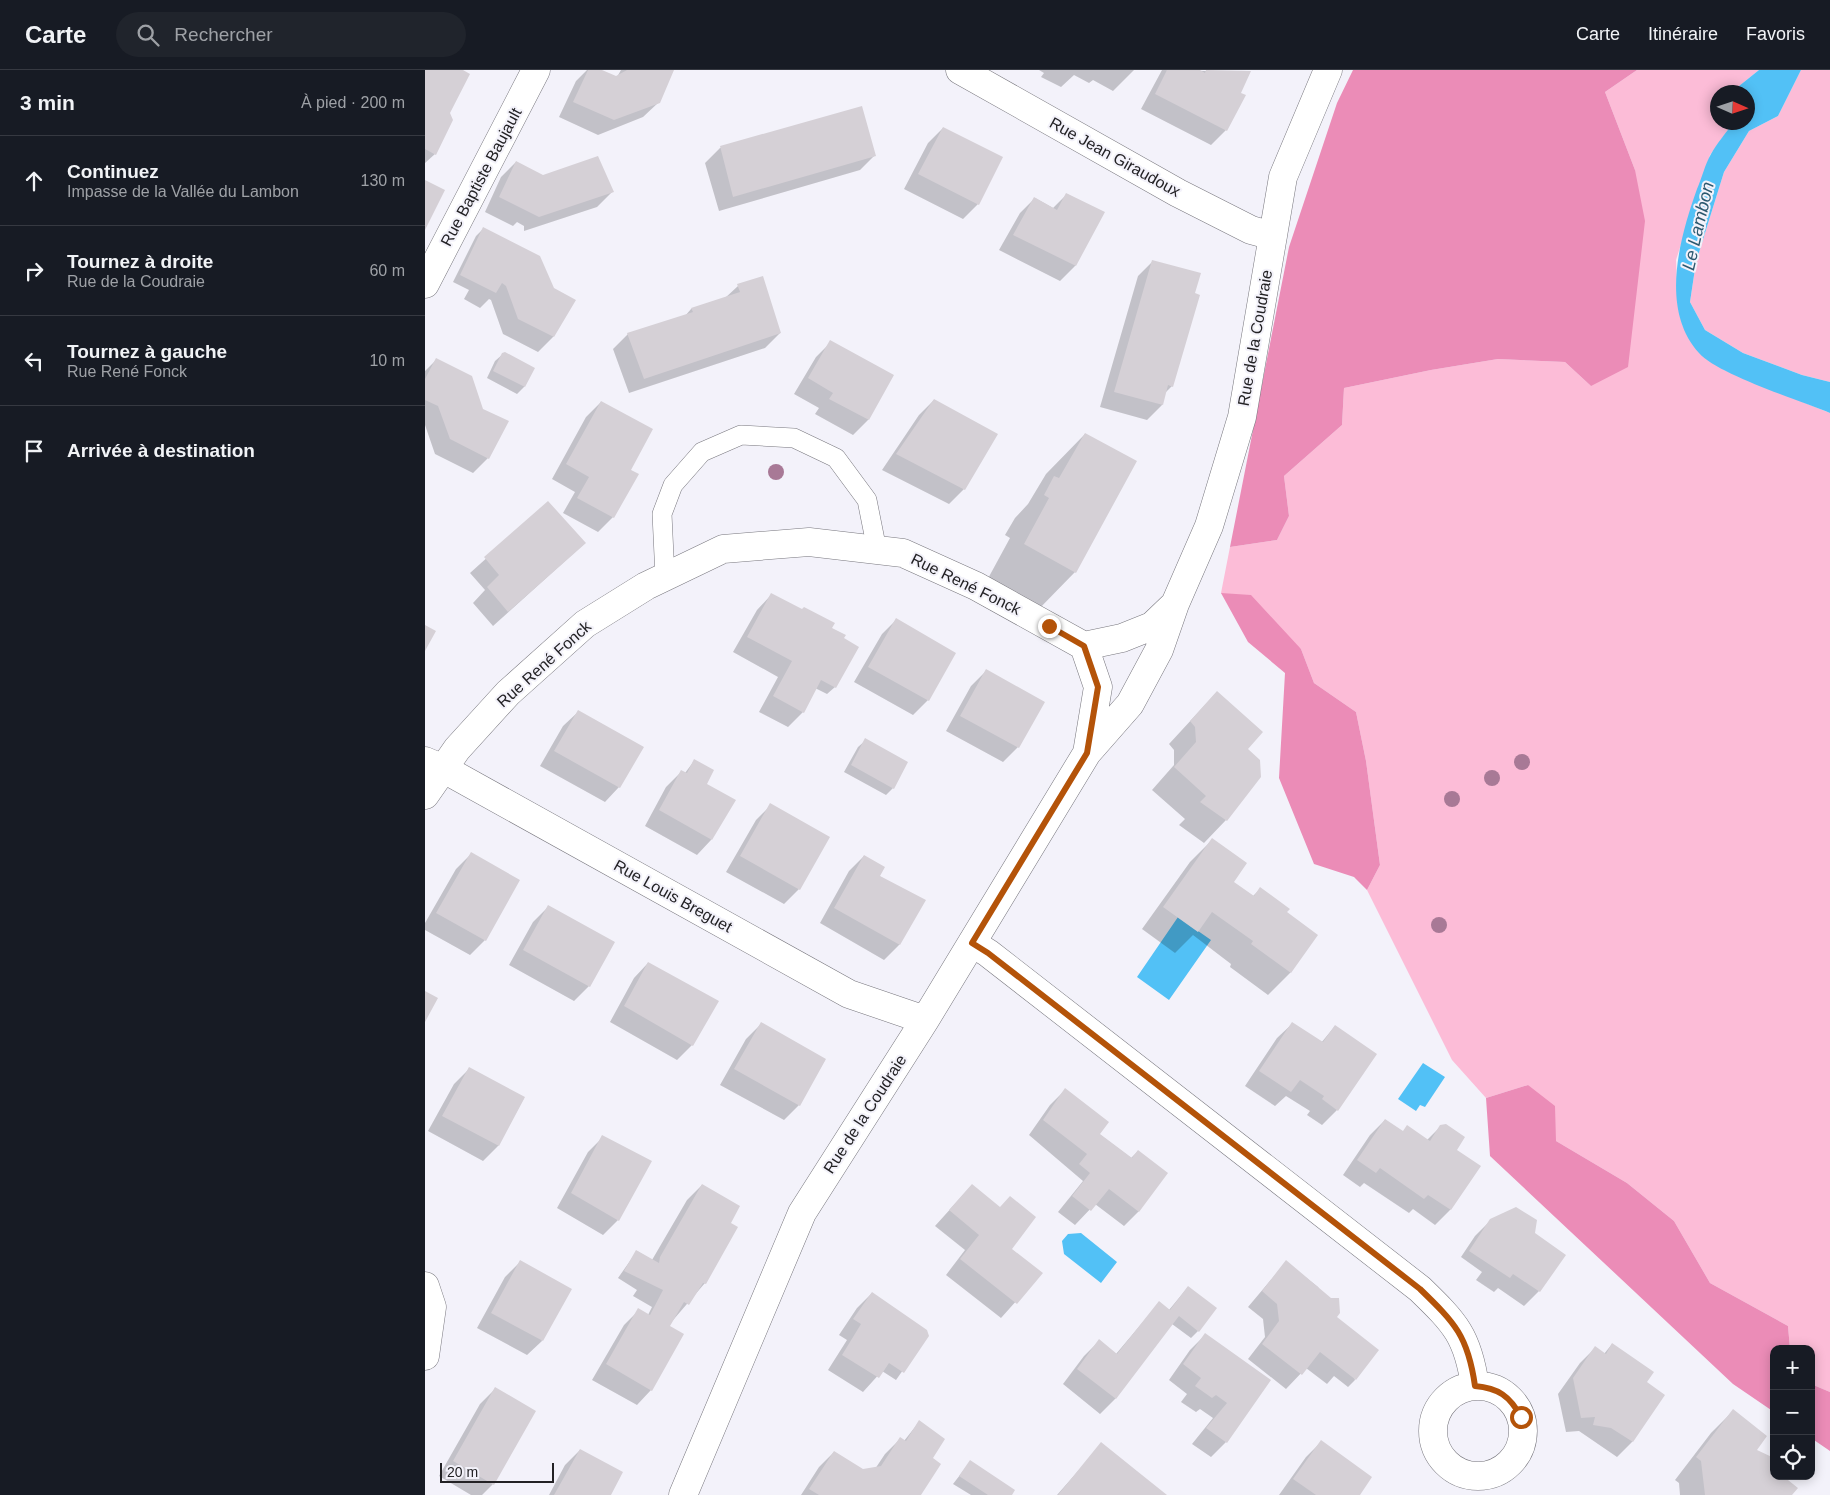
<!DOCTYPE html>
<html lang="fr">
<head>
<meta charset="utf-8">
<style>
	body { margin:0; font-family:Arial,sans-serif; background:#20242c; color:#f1f3f6 }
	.controls { position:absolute; right:15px; bottom:15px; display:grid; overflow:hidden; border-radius:10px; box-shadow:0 2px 12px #0003 }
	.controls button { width:45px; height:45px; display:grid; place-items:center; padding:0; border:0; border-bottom:1px solid #363941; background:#171b24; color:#f1f3f6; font:25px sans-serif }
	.compass { position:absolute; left:1285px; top:15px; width:45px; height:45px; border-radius:50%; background:#171b24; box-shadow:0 2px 12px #0003; rotate:93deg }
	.scale { position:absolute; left:15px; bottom:12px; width:114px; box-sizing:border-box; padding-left:5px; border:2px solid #232225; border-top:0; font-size:14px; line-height:18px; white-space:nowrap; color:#232225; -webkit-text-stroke:4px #f3f2fa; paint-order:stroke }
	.stop { position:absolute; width:15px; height:15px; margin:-11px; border:4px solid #b45309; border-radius:50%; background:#fff }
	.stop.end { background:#b45309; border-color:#fff; box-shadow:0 1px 5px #0008 }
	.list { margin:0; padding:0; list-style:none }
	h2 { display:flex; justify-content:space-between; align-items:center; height:65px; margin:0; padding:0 20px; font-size:21px }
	h2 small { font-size:16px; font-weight:400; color:#9ea1a6 }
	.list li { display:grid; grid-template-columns:32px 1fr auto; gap:15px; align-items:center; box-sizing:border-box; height:90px; padding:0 20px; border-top:1px solid #363941 }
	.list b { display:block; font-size:19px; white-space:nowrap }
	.list p { margin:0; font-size:16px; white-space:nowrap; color:#9ea1a6 }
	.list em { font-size:16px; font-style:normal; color:#9ea1a6 }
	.icon { flex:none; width:28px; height:28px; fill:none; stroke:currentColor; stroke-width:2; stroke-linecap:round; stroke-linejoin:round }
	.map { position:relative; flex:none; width:1405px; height:1425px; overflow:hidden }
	header { display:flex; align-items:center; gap:30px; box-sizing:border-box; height:70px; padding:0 25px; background:#171b24; border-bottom:1px solid #363941 }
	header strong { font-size:24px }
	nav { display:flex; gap:28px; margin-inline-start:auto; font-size:18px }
	.search { width:350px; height:45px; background:#20242c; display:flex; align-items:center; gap:12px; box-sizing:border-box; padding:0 18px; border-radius:28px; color:#9ea1a6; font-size:19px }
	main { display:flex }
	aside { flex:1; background:#171b24 }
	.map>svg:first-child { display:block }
	.green { fill:#fcbcd7 }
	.forest { fill:#eb8cb7 }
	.water { fill:#52c1f6 }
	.shadow { fill:#0003 }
	.building { fill:#d5d0d6 }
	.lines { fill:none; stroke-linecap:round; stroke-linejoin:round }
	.lane-casing { stroke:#78777e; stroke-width:20 }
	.street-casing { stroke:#78777e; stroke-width:29 }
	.lane { stroke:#fff; stroke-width:19 }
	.street { stroke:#fff; stroke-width:28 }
	.tree { fill:#a87996 }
	.route { stroke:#b45309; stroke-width:6 }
	.labels { text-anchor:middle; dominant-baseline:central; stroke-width:4; stroke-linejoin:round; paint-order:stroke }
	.street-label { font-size:16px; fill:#232225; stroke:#f3f2fa }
	.water-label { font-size:18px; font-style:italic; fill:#2b586f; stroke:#f3f2fa }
</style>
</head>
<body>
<header>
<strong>Carte</strong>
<div class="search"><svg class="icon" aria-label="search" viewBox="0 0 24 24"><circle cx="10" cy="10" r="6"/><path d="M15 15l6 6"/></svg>Rechercher</div>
<nav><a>Carte</a><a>Itinéraire</a><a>Favoris</a></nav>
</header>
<main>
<aside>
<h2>3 min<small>À pied · 200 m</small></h2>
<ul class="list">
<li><svg class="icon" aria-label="ahead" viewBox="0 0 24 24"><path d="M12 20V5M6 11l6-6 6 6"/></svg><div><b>Continuez</b><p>Impasse de la Vallée du Lambon</p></div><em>130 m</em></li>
<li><svg class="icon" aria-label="right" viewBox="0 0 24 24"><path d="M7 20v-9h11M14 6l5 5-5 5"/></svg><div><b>Tournez à droite</b><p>Rue de la Coudraie</p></div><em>60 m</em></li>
<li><svg class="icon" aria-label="left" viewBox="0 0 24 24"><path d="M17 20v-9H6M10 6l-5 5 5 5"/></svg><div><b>Tournez à gauche</b><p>Rue René Fonck</p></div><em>10 m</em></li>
<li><svg class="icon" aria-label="arrive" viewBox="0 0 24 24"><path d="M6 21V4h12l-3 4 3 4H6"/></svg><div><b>Arrivée à destination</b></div></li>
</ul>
</aside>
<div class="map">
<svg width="1405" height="1425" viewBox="0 0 1405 1425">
	<rect width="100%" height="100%" fill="#f3f2fa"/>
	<path class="green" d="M 1212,0 L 1334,0 L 1314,16 L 1311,22 L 1292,22 L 1292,52 L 1308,53 L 1285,85 L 1251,190 L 1253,237 L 1258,257 L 1299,300 L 1405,343 L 1405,1322 L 1386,1314 L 1386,1279 L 1365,1279 L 1363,1256 L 1285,1213 L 1249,1151 L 1202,1113 L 1131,1071 L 1103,1015 L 1061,1028 L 1027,990 L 942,820 L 955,795 L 941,691 L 931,642 L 889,613 L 876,579 L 796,523 L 805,477 L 852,470 L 864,446 L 859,406 L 917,355 L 919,318 L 1006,300 L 1073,289 L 1140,292 L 1166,316 L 1210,100 L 1180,22 Z
		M 1376,0 L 1405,0 L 1405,312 L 1377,305 L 1318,283 L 1280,260 L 1265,232 L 1271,192 L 1299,102 L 1324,61 L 1353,46 Z"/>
	<path class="forest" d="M 928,0 L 1212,0 L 1180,22 L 1210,100 L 1220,151 L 1203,297 L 1166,316 L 1140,292 L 1073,289 L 1006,300 L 919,318 L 917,355 L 859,406 L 864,446 L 852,470 L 805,477 L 864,177 L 912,33 Z
		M 796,523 L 826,525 L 876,579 L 889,613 L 931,642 L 941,691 L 955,795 L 942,820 L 929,807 L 889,794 L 854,708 L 860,603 L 823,572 Z
		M 1103,1015 L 1130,1036 L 1131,1071 L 1202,1113 L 1249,1151 L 1285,1213 L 1363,1256 L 1365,1279 L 1349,1279 L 1349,1342 L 1308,1314 L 1065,1086 L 1061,1028 Z
		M 1386,1314 L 1405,1322 L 1405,1381 L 1386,1368 Z"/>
	<path class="water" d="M 1334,0 L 1376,0 L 1353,46 L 1324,61 L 1299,102 L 1271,192 L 1265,232 L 1280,260 L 1318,283 L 1377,305 L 1405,312 L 1405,343 C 1376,331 1292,304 1274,283 C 1234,239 1255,167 1272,119 C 1277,108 1280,94 1286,84 C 1292,73 1301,63 1308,53 L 1322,52 L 1322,22 L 1311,22 L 1314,16 Z
		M 753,847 L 786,870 L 744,930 L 712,907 Z
		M 998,993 L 1020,1007 L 1000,1037 L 995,1035 L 991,1041 L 973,1029 Z
		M 656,1163 L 692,1192 L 676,1213 L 639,1184 L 637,1171 L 643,1164 Z"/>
	<path class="shadow" d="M 0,0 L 35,0 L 10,84 L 0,93 Z
		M 162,0 L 174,0 L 192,7 L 196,0 L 248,0 L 234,32 L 218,47 L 173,65 L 134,47 L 151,11 Z
		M 614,0 L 709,0 L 688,21 L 668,10 L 664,13 L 649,5 L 636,17 L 616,7 L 619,3 Z
		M 737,0 L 825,2 L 814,24 L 801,60 L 786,75 L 716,39 Z
		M 436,38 L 450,85 L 435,100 L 294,141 L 280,93 L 295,78 Z
		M 518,58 L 553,134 L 538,149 L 479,119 L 503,73 Z
		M 91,92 L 118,106 L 187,122 L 172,137 L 99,161 L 99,156 L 92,152 L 88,156 L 60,142 L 76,107 Z
		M 642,124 L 678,143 L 650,196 L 635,211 L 574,180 L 595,143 L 610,128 L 628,138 Z
		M 58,159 L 128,219 L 149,230 L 128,267 L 113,282 L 78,264 L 66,230 L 64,229 L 55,238 L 39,229 L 44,220 L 28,212 L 51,166 Z
		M 728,191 L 747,316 L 739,324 L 737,335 L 722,350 L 675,337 L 713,206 Z
		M 313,216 L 355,263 L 340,278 L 204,323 L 188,279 L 203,264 L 260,246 L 266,239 L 300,228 Z
		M 406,272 L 467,306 L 443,350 L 428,365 L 390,344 L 394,338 L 369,324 L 391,287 Z
		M 78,284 L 108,299 L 99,317 L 92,324 L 62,308 L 70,291 Z
		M 11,290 L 63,388 L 48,403 L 10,384 L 0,355 L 0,301 Z
		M 509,330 L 539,419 L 524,434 L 457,400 L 494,345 Z
		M 176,332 L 205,400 L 212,404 L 188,447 L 173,462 L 138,443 L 150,422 L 127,409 L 161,347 Z
		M 660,364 L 650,502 L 611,542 L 560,514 L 585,468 L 580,465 L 590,448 L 603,434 L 621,404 Z
		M 123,433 L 160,473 L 68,556 L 48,533 L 60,520 L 45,503 Z
		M 346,525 L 406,558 L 410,617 L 402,624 L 390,618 L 378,642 L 363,657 L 334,642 L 353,607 L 308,582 L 332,540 Z
		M 472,549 L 503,630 L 488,645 L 429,612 L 457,564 Z
		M 561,601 L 593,677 L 578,692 L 521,661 L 546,616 Z
		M 792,622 L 821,679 L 801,750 L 779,773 L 754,755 L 760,749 L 727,720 L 749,695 L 749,680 L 744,674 Z
		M 153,642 L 194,717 L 180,732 L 115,696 L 138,656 Z
		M 441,670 L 468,718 L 461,725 L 419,702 L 433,677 Z
		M 269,691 L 281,713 L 286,770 L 272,785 L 220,756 L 241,717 L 256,702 L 260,703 Z
		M 346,735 L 374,819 L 359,834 L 301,802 L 331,750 Z
		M 787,770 L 807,812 L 828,826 L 835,819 L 861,843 L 891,865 L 865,903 L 843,925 L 805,897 L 806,894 L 768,865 L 750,883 L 717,859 L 765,792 Z
		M 46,784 L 60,870 L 45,885 L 0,860 L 0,853 L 31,799 Z
		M 439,786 L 454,806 L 499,831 L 474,875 L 459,890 L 395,853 L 424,801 Z
		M 123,837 L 164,916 L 149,931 L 84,895 L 108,852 Z
		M 223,893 L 267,975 L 252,990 L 185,952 L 209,908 Z
		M 336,954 L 400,990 L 374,1035 L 359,1050 L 295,1015 L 321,969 Z
		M 867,954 L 896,973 L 910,956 L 912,1040 L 897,1055 L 882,1045 L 885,1041 L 861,1026 L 850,1036 L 820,1016 L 852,968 Z
		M 44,999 L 99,1028 L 73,1076 L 58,1091 L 3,1061 L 29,1014 Z
		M 640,1020 L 674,1064 L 706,1088 L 713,1081 L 714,1141 L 699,1156 L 670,1134 L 650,1155 L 633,1142 L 658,1111 L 604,1065 L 625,1035 Z
		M 960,1050 L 977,1062 L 1002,1070 L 1016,1056 L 1030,1080 L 1054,1096 L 1025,1140 L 1010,1155 L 988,1139 L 984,1143 L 939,1113 L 935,1117 L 918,1105 L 945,1065 Z
		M 178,1067 L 193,1150 L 178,1165 L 132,1138 L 163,1082 Z
		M 277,1115 L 280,1213 L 243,1256 L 226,1320 L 212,1335 L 167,1310 L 199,1255 L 214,1240 L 223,1245 L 227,1237 L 208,1226 L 212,1220 L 193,1208 L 212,1181 L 227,1190 L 262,1130 Z
		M 547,1115 L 586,1179 L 616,1203 L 576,1248 L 521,1205 L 540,1180 L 510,1156 Z
		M 1066,1150 L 1109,1164 L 1114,1221 L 1099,1236 L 1073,1218 L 1069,1222 L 1051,1210 L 1057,1202 L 1036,1187 L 1050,1166 Z
		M 95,1192 L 117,1271 L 102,1285 L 52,1258 L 80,1207 Z
		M 861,1192 L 893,1217 L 910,1247 L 930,1310 L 923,1317 L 909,1306 L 902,1314 L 881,1298 L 861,1319 L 823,1289 L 840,1267 L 838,1249 L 823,1237 Z
		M 763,1217 L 773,1261 L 766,1268 L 747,1254 L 690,1329 L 675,1344 L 638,1314 L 659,1286 L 674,1271 L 691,1284 L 734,1233 L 744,1240 Z
		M 447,1223 L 502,1266 L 471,1310 L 457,1301 L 438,1322 L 403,1300 L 422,1270 L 414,1265 L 432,1238 Z
		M 780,1265 L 844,1310 L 801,1372 L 786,1387 L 767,1374 L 788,1348 L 775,1339 L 771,1342 L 756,1332 L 762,1324 L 744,1310 L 765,1280 Z
		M 1187,1274 L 1220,1312 L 1239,1325 L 1207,1372 L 1192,1387 L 1154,1361 L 1141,1362 L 1133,1324 L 1155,1293 L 1170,1278 L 1179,1284 Z
		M 70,1319 L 68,1414 L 57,1425 L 46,1425 L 14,1406 L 55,1334 Z
		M 1308,1341 L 1330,1380 L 1366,1425 L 1255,1425 L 1254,1413 L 1250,1410 L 1286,1363 Z
		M 494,1352 L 507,1387 L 495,1425 L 376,1425 L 394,1397 L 409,1382 L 437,1401 L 450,1399 L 460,1384 L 475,1369 L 479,1371 Z
		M 896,1372 L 933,1425 L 854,1425 L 881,1387 Z
		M 155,1380 L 185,1425 L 124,1425 L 140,1395 Z
		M 545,1392 L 585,1425 L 546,1425 L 528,1414 Z
		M 654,1400 L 739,1425 L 632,1425 Z"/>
	<path class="building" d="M 0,0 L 38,0 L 45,4 L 25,43 L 28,50 L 11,85 L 0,79 Z
		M 163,0 L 177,0 L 191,6 L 202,0 L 249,0 L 235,33 L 189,50 L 148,32 Z
		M 742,0 L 775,0 L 780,3 L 781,0 L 826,1 L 816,23 L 821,25 L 802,61 L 730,24 Z
		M 437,36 L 451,86 L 308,127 L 295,76 Z
		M 518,57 L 578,87 L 554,135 L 493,104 Z
		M 173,86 L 189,122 L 114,147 L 74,127 L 91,91 L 118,105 Z
		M 0,110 L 20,120 L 0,160 Z
		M 641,123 L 680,142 L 651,196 L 588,165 L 609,127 L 632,140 Z
		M 58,157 L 115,186 L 129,218 L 151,230 L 129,267 L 93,249 L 81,216 L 77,213 L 71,223 L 35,205 Z
		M 727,190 L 776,203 L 770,223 L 775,225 L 748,317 L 743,315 L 738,335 L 689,322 Z
		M 338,206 L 356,263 L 219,309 L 202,263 L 268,242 L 266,238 L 315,222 L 312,214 Z
		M 405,270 L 469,305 L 444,350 L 404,329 L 408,323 L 383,308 Z
		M 80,282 L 110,298 L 100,317 L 68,301 L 77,283 Z
		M 11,288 L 47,306 L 58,339 L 84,351 L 64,389 L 25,369 L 13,336 L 0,330 L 0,309 Z
		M 509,329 L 573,364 L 540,420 L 471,384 Z
		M 176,331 L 228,359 L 206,400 L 214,404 L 189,448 L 152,428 L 164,407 L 141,394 Z
		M 660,363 L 712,391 L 651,503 L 599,474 L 624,428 L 619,425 L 629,406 L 634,408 Z
		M 123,431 L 161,473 L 83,542 L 62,517 L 74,505 L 59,487 Z
		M 346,523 L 377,539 L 379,537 L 410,553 L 407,558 L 421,565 L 419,568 L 434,577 L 411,618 L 396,610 L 379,643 L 348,626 L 367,591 L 322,567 Z
		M 471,548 L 531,583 L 504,631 L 443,597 Z
		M 0,555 L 11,561 L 0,581 Z
		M 561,599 L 620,632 L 594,678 L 535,646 Z
		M 792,621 L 838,662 L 823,679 L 835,690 L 836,707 L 802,751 L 775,732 L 781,726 L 749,697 L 771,672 L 770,657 L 765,651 Z
		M 153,640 L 219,677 L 195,718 L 129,681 Z
		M 440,668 L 483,692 L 469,719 L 426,695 Z
		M 269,689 L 289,700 L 282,714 L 311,730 L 287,770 L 234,740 L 256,700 L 262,703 Z
		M 345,733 L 405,767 L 375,820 L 315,786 Z
		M 787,768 L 822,793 L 809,812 L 829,826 L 835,817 L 865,839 L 862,842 L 893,865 L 866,903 L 826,874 L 828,871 L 787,842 L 773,862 L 738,837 Z
		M 46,782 L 95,810 L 61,871 L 11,843 Z
		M 439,785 L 460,797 L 455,806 L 501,830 L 475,875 L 409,838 Z
		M 123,835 L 190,872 L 165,917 L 98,880 Z
		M 223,892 L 294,931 L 268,976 L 199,936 Z
		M 0,921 L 13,928 L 0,952 Z
		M 336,952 L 401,989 L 375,1036 L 309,999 Z
		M 867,952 L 898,972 L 910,955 L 952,984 L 913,1041 L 897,1029 L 899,1026 L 875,1010 L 866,1022 L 834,1001 Z
		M 44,997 L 100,1027 L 74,1076 L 17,1046 Z
		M 640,1018 L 684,1052 L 675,1064 L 707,1088 L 713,1080 L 743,1103 L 714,1142 L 684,1119 L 666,1141 L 647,1126 L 665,1103 L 654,1094 L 662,1084 L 618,1050 Z
		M 960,1049 L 978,1061 L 982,1055 L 1005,1071 L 1015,1055 L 1021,1054 L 1040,1067 L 1032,1080 L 1056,1096 L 1026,1140 L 1003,1125 L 999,1129 L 955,1098 L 951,1103 L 932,1090 Z
		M 177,1065 L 227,1091 L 194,1151 L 146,1123 Z
		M 277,1114 L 315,1136 L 306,1153 L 313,1157 L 281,1214 L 278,1213 L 264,1235 L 259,1232 L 245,1256 L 259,1264 L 227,1321 L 181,1294 L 213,1238 L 225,1245 L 238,1220 L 199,1201 L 211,1180 L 234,1193 L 235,1187 Z
		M 547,1114 L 575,1137 L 585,1126 L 611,1147 L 587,1179 L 618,1203 L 592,1234 L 535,1189 L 554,1165 L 524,1140 Z
		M 1091,1137 L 1112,1150 L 1110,1163 L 1141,1185 L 1115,1222 L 1088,1204 L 1085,1208 L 1044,1181 L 1065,1149 Z
		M 95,1190 L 147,1219 L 118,1271 L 66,1243 Z
		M 861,1190 L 906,1228 L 914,1228 L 915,1243 L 912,1247 L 954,1280 L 931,1310 L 895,1282 L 877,1305 L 837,1274 L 854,1251 L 852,1234 L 837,1221 Z
		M 763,1216 L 792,1238 L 774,1262 L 754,1246 L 691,1329 L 652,1299 L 674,1269 L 692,1284 L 734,1231 L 745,1240 Z
		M 447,1222 L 502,1260 L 504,1266 L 479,1303 L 464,1293 L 454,1308 L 417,1285 L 436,1254 L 428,1249 Z
		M 780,1263 L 846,1310 L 802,1373 L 781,1358 L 802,1333 L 791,1325 L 787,1328 L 770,1316 L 776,1308 L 758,1294 Z
		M 1187,1273 L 1229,1302 L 1222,1312 L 1240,1325 L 1208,1372 L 1186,1358 L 1168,1355 L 1170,1347 L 1156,1348 L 1148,1308 L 1170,1276 L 1181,1284 Z
		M 70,1317 L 111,1341 L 69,1415 L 28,1391 Z
		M 1308,1339 L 1342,1366 L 1332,1380 L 1349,1388 L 1349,1406 L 1358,1406 L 1373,1418 L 1367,1425 L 1280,1425 L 1276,1391 L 1271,1387 Z
		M 494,1350 L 520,1369 L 508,1388 L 516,1394 L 496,1425 L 394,1425 L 384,1419 L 409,1381 L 438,1399 L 456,1396 L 475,1367 L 481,1371 Z
		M 896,1370 L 947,1407 L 935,1425 L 891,1425 L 868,1409 Z
		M 676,1372 L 712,1401 L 742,1425 L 633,1425 Z
		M 155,1379 L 198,1402 L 186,1425 L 129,1425 Z
		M 545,1390 L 590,1420 L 587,1425 L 563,1425 L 534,1406 Z"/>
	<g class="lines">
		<defs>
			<path id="lane" d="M 240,507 L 237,444 L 248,415 L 277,382 L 316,365 L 369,368 L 411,388 L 442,430 L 452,480"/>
			<path id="street" d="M 535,0 L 753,123 L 826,160 L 848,166
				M 0,214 L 111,0
				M 659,576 L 673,617 L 662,683
				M 659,576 L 697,568 L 727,556 L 750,534
				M 0,691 L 19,699 L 424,924 L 500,950
				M 0,725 L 32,679 L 83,623 L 160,554 L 221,516 L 298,479 L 384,472 L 478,483 L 551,516 L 659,576
				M 547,873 L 563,883 L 995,1219 C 1030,1253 1043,1266 1050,1316
				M 0,1216 L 7,1237 L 0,1286
				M1008 1361a45 45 0 1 1 90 0a45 45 0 1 1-90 0Z
				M 258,1425 L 377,1143 L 500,950 L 662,683 L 705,634 L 734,580 L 750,534 L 784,456 L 817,347 L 858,107 L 903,0"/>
		</defs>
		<use href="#lane" class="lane-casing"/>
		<use href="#street" class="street-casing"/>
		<use href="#lane" class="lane"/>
		<use href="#street" class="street"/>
	</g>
	<g class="tree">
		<circle cx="351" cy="402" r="8"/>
		<circle cx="1097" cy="692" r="8"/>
		<circle cx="1067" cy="708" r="8"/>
		<circle cx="1027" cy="729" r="8"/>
		<circle cx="1014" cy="855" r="8"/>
	</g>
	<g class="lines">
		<path class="route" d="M 624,556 L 659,576 L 673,617 L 662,683 L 547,873 L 563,883 L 995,1219 C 1030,1253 1043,1266 1050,1316 C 1073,1318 1085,1326 1096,1347"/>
	</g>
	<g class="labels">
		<g class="street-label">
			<text transform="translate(690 87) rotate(29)">Rue Jean Giraudoux</text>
			<text transform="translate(56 107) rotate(-62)">Rue Baptiste Baujault</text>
			<text transform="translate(830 268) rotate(-80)">Rue de la Coudraie</text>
			<text transform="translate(541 514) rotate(26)">Rue René Fonck</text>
			<text transform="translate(119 594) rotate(-42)">Rue René Fonck</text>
			<text transform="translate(248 826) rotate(29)">Rue Louis Breguet</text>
			<text transform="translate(440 1044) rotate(-57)">Rue de la Coudraie</text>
		</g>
		<g class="water-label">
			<text transform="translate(1273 156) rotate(-77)">Le Lambon</text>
		</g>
	</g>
</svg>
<div class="controls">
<button>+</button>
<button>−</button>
<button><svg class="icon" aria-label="locate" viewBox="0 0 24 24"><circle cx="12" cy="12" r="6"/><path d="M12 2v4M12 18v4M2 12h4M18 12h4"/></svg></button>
</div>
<svg class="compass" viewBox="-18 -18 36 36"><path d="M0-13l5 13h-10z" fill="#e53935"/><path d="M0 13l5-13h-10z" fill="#9ea1a6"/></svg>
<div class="scale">20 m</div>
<div class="stop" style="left:1096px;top:1347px"></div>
<div class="stop end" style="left:624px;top:556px"></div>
</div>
</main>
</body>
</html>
